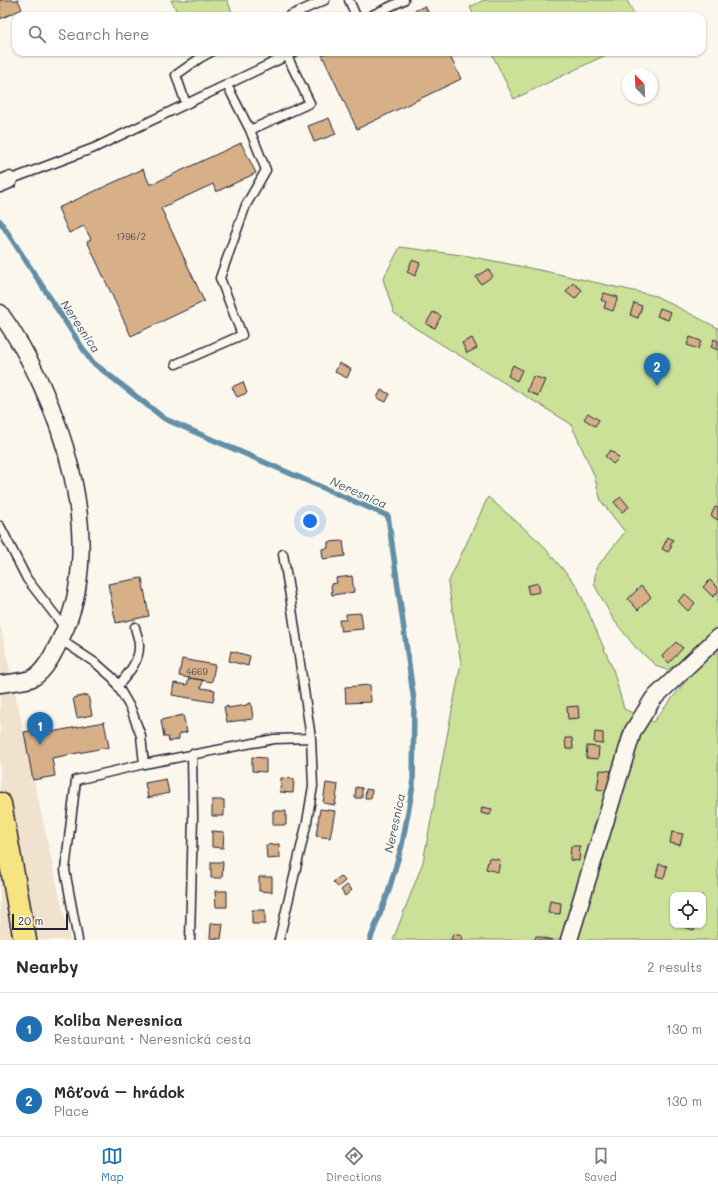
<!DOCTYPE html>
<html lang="en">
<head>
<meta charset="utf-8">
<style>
	body { margin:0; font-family:Mali,sans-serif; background:#f2f2f3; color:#2b2b33 }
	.controls { position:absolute; right:12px; bottom:12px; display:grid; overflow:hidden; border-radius:8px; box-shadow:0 1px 3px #0004 }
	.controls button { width:36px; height:36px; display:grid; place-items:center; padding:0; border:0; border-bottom:1px solid #e1e1e2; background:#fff; color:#2b2b33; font:20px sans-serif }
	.compass { position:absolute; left:622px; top:68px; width:36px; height:36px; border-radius:50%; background:#fff; box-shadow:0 1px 3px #0004; rotate:336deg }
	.scale { position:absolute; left:12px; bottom:10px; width:56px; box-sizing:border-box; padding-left:4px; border:2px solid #22223b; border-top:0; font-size:11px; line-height:14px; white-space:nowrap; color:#22223b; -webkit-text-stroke:3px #fbf7ec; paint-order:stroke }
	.you { position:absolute; left:310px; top:521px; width:14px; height:14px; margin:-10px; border:3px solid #fff; border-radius:50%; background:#1a73e8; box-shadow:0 0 0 6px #1a73e833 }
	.badge { display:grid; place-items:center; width:26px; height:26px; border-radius:50%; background:#1f6fb2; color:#fff; font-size:13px; font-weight:700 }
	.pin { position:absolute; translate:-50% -33px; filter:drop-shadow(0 1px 2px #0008) }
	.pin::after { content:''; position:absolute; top:21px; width:14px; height:12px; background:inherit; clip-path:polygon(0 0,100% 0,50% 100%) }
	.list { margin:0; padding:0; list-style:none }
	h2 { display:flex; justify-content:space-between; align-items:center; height:52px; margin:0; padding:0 16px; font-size:17px }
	h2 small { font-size:13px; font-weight:400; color:#7c7c81 }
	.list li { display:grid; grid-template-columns:26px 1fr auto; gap:12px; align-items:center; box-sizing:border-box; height:72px; padding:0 16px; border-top:1px solid #e1e1e2 }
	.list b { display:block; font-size:15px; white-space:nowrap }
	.list p { margin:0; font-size:13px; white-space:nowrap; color:#7c7c81 }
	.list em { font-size:13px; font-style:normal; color:#7c7c81 }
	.icon { flex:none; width:22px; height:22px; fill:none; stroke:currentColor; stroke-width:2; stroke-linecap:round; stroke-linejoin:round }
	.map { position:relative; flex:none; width:718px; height:940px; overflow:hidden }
	.search { position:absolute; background:#fff; box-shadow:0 1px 3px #0004; left:12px; right:12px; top:12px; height:44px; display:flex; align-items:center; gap:10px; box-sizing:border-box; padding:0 14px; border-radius:12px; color:#7c7c81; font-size:15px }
	.sheet { height:196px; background:#fff }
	nav { display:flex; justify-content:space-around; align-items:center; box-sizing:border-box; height:56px; border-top:1px solid #e1e1e2; background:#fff; font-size:11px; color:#7c7c81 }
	nav a { display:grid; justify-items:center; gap:2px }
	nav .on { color:#1f6fb2 }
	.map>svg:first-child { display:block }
	.built { fill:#f0e2ce }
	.green { fill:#cae197; stroke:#768269; fill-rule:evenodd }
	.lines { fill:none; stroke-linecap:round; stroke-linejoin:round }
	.stream { stroke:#628ea7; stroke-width:5.5 }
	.building { fill:#d7b088; stroke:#22223b }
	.service-casing { stroke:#22223b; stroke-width:11 }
	.minor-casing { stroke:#22223b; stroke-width:19 }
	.primary-casing { stroke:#22223b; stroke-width:25 }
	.service { stroke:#fbf7ec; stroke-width:8 }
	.minor { stroke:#fbf7ec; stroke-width:16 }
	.primary { stroke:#f6e381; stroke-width:22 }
	.labels { text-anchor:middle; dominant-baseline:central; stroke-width:3; stroke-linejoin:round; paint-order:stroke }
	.number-label { font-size:9px; fill:#4f464e }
	.water-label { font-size:12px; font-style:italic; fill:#425871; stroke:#fbf7ec }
</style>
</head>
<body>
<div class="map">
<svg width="718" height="940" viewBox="0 0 718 940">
	<rect width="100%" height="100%" fill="#fbf7ec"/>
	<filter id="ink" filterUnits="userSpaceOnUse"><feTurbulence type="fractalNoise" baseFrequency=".025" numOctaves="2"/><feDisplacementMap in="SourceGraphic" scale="8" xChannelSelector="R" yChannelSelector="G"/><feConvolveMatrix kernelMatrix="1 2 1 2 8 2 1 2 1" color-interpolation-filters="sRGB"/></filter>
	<g filter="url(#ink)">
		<path class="built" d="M 0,624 L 53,867 L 70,940 L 0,940 Z"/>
		<path class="green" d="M 171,0 L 227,0 L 232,12 L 222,16 L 179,16 Z
			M 484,0 L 627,0 L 635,16 L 474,16 L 470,7 Z
			M 491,52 L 612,52 L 514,99 Z
			M 400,247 L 469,256 L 549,272 L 656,296 L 718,328 L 718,626 C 702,643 687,659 667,670 L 658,667 L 636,648 L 613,619 L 594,584 L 596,568 L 625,532 L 601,501 L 594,475 L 571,424 L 415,328 L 394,313 L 383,279 Z
			M 488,497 L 540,542 L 577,586 L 613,669 L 624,709 L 653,722 L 702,661 L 718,647 L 718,940 L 393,940 L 423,862 L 461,663 L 448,583 ZM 673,895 L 703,895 L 703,925 L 673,925 Z"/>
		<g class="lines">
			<path class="stream" d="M 0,221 L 91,361 L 165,419 L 388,516 L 414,701 L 413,785 L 402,845 L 388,893 L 370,940"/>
		</g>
		<path class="building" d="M 0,0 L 18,0 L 22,9 L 0,19 Z
			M 425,6 L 430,16 L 403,16 Z
			M 329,52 L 448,52 L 461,79 L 357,129 L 322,55 Z
			M 329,118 L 336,134 L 314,142 L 308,126 Z
			M 241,143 L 256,173 L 216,192 L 213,184 L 161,208 L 204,301 L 205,301 L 131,336 L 87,241 L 91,239 L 84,226 L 69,233 L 58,208 L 143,169 L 150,185 Z
			M 412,260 L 420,263 L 415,276 L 407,272 Z
			M 488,269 L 493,276 L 481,284 L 476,277 Z
			M 573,283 L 582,290 L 575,299 L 566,292 Z
			M 604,293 L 618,297 L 613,311 L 604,308 L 606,302 L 601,300 Z
			M 634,303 L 642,306 L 638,318 L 630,315 Z
			M 660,308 L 671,312 L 668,320 L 657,316 Z
			M 433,312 L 441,316 L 435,328 L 426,324 Z
			M 690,337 L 701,341 L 698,349 L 687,345 Z
			M 472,338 L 477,348 L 467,353 L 462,343 Z
			M 714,339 L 718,341 L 718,350 L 711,347 Z
			M 339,363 L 351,369 L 347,378 L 335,372 Z
			M 513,365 L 522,370 L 517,381 L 508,376 Z
			M 533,376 L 545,380 L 538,396 L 527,391 Z
			M 243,382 L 247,393 L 237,397 L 232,387 Z
			M 381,390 L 390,394 L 386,402 L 377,398 Z
			M 588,413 L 599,420 L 595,426 L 584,419 Z
			M 611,450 L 619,458 L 613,464 L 605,456 Z
			M 621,497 L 629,507 L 622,512 L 614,502 Z
			M 715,507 L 718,508 L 718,520 L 711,516 Z
			M 668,537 L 673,540 L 670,545 L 672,546 L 668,552 L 662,549 Z
			M 343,541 L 345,556 L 323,559 L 322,549 L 328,548 L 328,542 Z
			M 352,576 L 354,592 L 332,595 L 331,584 L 337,583 L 336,578 Z
			M 142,578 L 149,616 L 116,623 L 108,584 Z
			M 710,580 L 718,588 L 718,592 L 713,597 L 703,587 Z
			M 538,583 L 540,592 L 529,594 L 527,586 Z
			M 641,586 L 651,597 L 638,610 L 628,599 Z
			M 685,594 L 695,603 L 688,611 L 678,601 Z
			M 361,613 L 363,629 L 341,631 L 339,620 L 346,620 L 346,614 Z
			M 676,642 L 683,648 L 669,663 L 662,656 Z
			M 231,651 L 250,656 L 248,666 L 229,661 Z
			M 182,659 L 215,665 L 212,682 L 179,676 Z
			M 189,678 L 203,680 L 201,688 L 215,690 L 213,702 L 172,695 L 174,683 L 187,685 Z
			M 370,685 L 371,702 L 346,703 L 345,687 Z
			M 88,695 L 92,715 L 77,718 L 73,698 Z
			M 251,703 L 253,719 L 227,722 L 224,707 L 228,706 L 228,708 L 247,705 L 247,704 Z
			M 578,706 L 579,718 L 568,719 L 567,707 Z
			M 183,715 L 187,732 L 179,734 L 179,739 L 169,742 L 168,737 L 164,737 L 161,720 Z
			M 104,722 L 109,747 L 52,758 L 55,776 L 33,780 L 24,732 L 45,728 L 46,733 Z
			M 595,732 L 603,733 L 603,744 L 594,743 Z
			M 565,738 L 572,738 L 573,749 L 566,749 Z
			M 587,746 L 599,747 L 598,759 L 586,758 Z
			M 252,757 L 266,758 L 266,772 L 252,771 Z
			M 600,770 L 611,771 L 608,791 L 597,789 Z
			M 281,778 L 294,779 L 293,793 L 280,792 Z
			M 166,779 L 169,793 L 148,798 L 145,783 Z
			M 326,783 L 338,785 L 335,805 L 323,803 Z
			M 356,787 L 362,788 L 362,798 L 355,798 Z
			M 366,789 L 372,790 L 371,798 L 365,798 Z
			M 212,800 L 224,800 L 224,816 L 212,816 Z
			M 482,807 L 492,809 L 490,815 L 481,813 Z
			M 320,809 L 335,811 L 330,838 L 316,836 Z
			M 273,811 L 286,811 L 286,825 L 273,825 Z
			M 212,831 L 224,832 L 223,848 L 212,847 Z
			M 672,832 L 683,834 L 680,845 L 670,843 Z
			M 279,844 L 280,858 L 267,859 L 266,845 Z
			M 571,846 L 580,846 L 579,861 L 570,860 Z
			M 489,858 L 500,860 L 498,872 L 486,869 Z
			M 211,862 L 223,862 L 222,878 L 211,878 Z
			M 659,864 L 667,866 L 664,878 L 656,876 Z
			M 341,876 L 345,881 L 338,887 L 333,882 Z
			M 259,877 L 272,877 L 272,892 L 259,891 Z
			M 347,885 L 352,890 L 345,896 L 341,890 Z
			M 215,891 L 227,891 L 227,907 L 216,907 Z
			M 550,901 L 561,903 L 560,914 L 548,913 Z
			M 252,910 L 265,910 L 265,924 L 252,924 Z
			M 211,923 L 223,924 L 221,939 L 210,938 Z
			M 683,925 L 696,925 L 694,930 L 683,927 Z
			M 453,934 L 462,936 L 461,940 L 451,940 Z
			M 536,936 L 552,940 L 535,940 Z"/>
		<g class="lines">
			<defs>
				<path id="service" d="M 349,0 L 356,16
					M 289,16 L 325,0
					M 370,16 L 404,0
					M 227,85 L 250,130 L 310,103 L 287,56
					M 186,104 L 176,75 L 200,58 L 211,52
					M 9,180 L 94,148 L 295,52
					M 176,364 L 242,335 L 220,278 L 246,205 L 266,170 L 250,130
					M 0,526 L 27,579 L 65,628
					M 283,554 L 291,602 L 311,738
					M 61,640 L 97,664 L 113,678 L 131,709 L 141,736 L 144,764 L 76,780 L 65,870 L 78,940
					M 118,686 C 127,675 140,661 139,645 C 139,639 136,633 135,627
					M 144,764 L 274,739 L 311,738 L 313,786 L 307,822 L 279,940
					M 190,940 L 193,817 L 192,754"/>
				<path id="minor" d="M 0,184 L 9,180
					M 0,313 C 59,395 109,539 62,636 C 56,649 46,671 33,678 C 26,681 8,683 0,684
					M 569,940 L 633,731 L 653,699 L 718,637"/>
				<path id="primary" d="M 0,804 L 25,940"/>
			</defs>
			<use href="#service" class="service-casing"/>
			<use href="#minor" class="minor-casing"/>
			<use href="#primary" class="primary-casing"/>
			<use href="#service" class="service"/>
			<use href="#minor" class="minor"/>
			<use href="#primary" class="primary"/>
		</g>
	</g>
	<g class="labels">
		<g class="number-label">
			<text x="131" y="236">1796/2</text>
			<text x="197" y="671">4669</text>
		</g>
		<g class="water-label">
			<text transform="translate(81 326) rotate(56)">Neresnica</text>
			<text transform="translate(359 492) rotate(24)">Neresnica</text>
			<text transform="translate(394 823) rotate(-78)">Neresnica</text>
		</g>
	</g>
</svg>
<div class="controls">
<button><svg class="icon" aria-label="locate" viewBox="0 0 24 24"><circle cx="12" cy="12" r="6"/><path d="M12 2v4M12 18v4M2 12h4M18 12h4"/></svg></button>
</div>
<svg class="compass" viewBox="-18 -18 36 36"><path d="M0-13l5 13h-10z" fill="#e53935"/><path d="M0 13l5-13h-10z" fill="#7c7c81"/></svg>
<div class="scale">20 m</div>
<div class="you"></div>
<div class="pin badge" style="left:40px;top:745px">1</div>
<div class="pin badge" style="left:657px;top:386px">2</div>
<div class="search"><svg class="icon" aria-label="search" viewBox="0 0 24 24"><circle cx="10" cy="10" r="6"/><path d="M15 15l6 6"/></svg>Search here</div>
</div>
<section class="sheet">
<h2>Nearby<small>2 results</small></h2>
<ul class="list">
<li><span class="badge">1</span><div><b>Koliba Neresnica</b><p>Restaurant · Neresnická cesta</p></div><em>130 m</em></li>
<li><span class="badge">2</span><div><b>Môťová – hrádok</b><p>Place</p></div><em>130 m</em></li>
</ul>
</section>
<nav>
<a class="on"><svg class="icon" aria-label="map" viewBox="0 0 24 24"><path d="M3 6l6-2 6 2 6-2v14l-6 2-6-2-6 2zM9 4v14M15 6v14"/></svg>Map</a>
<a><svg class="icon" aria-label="directions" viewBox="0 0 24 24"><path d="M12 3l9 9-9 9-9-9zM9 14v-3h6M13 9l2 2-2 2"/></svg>Directions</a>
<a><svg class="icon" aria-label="saved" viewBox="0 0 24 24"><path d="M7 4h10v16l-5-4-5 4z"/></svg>Saved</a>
</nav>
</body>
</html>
